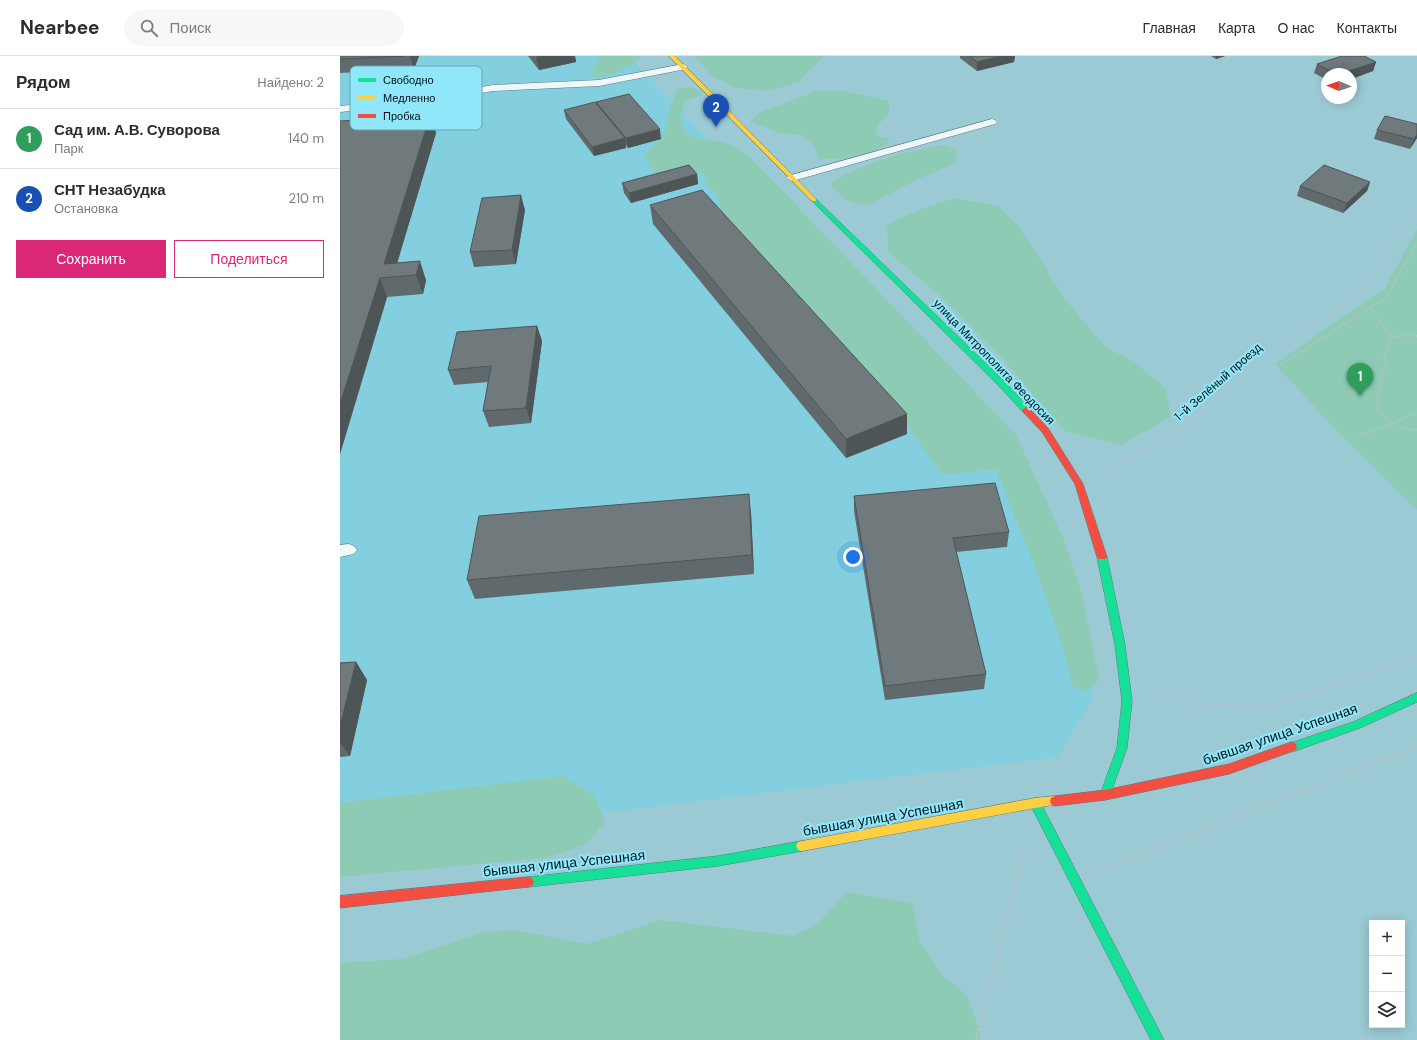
<!DOCTYPE html>
<html lang="ru">
<head>
<meta charset="utf-8">
<style>
	body { margin:0; font-family:"DM Sans",sans-serif; background:#f7f7f7; color:#2b2b33 }
	.controls { position:absolute; right:12px; bottom:12px; display:grid; overflow:hidden; border-radius:0px; box-shadow:0 2px 10px #0003 }
	.controls button { width:36px; height:36px; display:grid; place-items:center; padding:0; border:0; border-bottom:1px solid #e1e1e2; background:#fff; color:#2b2b33; font:20px sans-serif }
	.compass { position:absolute; left:981px; top:12px; width:36px; height:36px; border-radius:50%; background:#fff; box-shadow:0 2px 10px #0003; rotate:272deg }
	.you { position:absolute; left:513px; top:501px; width:14px; height:14px; margin:-10px; border:3px solid #fff; border-radius:50%; background:#1a73e8; box-shadow:0 0 0 6px #1a73e833 }
	.badge { display:grid; place-items:center; width:26px; height:26px; border-radius:50%; background:#db2777; color:#fff; font-size:13px; font-weight:700 }
	.pin { position:absolute; translate:-50% -33px; filter:drop-shadow(0 1px 2px #0008) }
	.pin::after { content:''; position:absolute; top:21px; width:14px; height:12px; background:inherit; clip-path:polygon(0 0,100% 0,50% 100%) }
	.list { margin:0; padding:0; list-style:none }
	h2 { display:flex; justify-content:space-between; align-items:center; height:52px; margin:0; padding:0 16px; font-size:17px }
	h2 small { font-size:13px; font-weight:400; color:#7c7c81 }
	.list li { display:grid; grid-template-columns:26px 1fr auto; gap:12px; align-items:center; box-sizing:border-box; height:60px; padding:0 16px; border-top:1px solid #e1e1e2 }
	.list b { display:block; font-size:15px; white-space:nowrap }
	.list p { margin:0; font-size:13px; white-space:nowrap; color:#7c7c81 }
	.list em { font-size:13px; font-style:normal; color:#7c7c81 }
	.actions { display:flex; gap:8px; padding:12px 16px }
	.actions a { flex:1; padding:9px 0; border:1px solid #db2777; border-radius:0px; text-align:center; font-size:14px; color:#db2777 }
	.actions .main { background:#db2777; color:#fff }
	.icon { flex:none; width:22px; height:22px; fill:none; stroke:currentColor; stroke-width:2; stroke-linecap:round; stroke-linejoin:round }
	.map { position:relative; flex:none; width:1077px; height:984px; overflow:hidden }
	header { display:flex; align-items:center; gap:24px; box-sizing:border-box; height:56px; padding:0 20px; background:#fff; border-bottom:1px solid #e1e1e2 }
	header strong { font-size:19px }
	nav { display:flex; gap:22px; margin-inline-start:auto; font-size:14px }
	.search { width:280px; height:36px; background:#f7f7f7; display:flex; align-items:center; gap:10px; box-sizing:border-box; padding:0 14px; border-radius:22px; color:#7c7c81; font-size:15px }
	main { display:flex }
	aside { flex:1; background:#fff }
	.map>svg:first-child { display:block }
	.built { fill:#83cfdf }
	.green { fill:#8ecbb4 }
	.lines { fill:none; stroke-linecap:round; stroke-linejoin:round }
	.lane-casing { stroke:#577c83; stroke-width:1 }
	.fast-casing { stroke:#577c83; stroke-width:1 }
	.slow-casing { stroke:#577c83; stroke-width:1 }
	.jam-casing { stroke:#577c83; stroke-width:1 }
	.path-far3 { stroke:#b5c2c6; stroke-width:1.5; stroke-dasharray:1.5 1.5; stroke-linecap:butt }
	.path-far2 { stroke:#b5c2c6; stroke-width:2; stroke-dasharray:1.5 1.5; stroke-linecap:butt }
	.path-far1 { stroke:#b5c2c6; stroke-width:2.5; stroke-dasharray:2 2; stroke-linecap:butt }
	.path { stroke:#b5c2c6; stroke-width:3; stroke-dasharray:2.5 2.5; stroke-linecap:butt }
	.lane { fill:#f0f7f9; fill-rule:evenodd }
	.fast { fill:#16e098; fill-rule:evenodd }
	.slow { fill:#ffcf43; fill-rule:evenodd }
	.jam { fill:#f24e42; fill-rule:evenodd }
	.wall { fill:#60696b }
	.shaded-wall { fill:#4e5557 }
	.building { fill:#707a7c; stroke:#4e5557 }
	.labels { text-anchor:middle; dominant-baseline:central; stroke-width:4; stroke-linejoin:round; paint-order:stroke }
	.street-label { font-size:12px; fill:#001319; stroke:#90e7fa }
	.near-street-label { font-size:14px; fill:#001319; stroke:#90e7fa }
	.key { fill:#90e7fa; stroke:#65a7b6; stroke-width:1 }
	.key-label { font-size:11px; fill:#001319 }
</style>
</head>
<body>
<header>
<strong>Nearbee</strong>
<div class="search"><svg class="icon" aria-label="search" viewBox="0 0 24 24"><circle cx="10" cy="10" r="6"/><path d="M15 15l6 6"/></svg>Поиск</div>
<nav><a>Главная</a><a>Карта</a><a>О нас</a><a>Контакты</a></nav>
</header>
<main>
<aside>
<h2>Рядом<small>Найдено: 2</small></h2>
<ul class="list">
<li><span class="badge" style="background:#2e9e5b">1</span><div><b>Сад им. А.В. Суворова</b><p>Парк</p></div><em>140 m</em></li>
<li><span class="badge" style="background:#1a4fb4">2</span><div><b>СНТ Незабудка</b><p>Остановка</p></div><em>210 m</em></li>
</ul>
<div class="actions"><a class="main">Сохранить</a><a>Поделиться</a></div>
</aside>
<div class="map">
<svg width="1077" height="984" viewBox="0 0 1077 984">
	<rect width="100%" height="100%" fill="#9bcad4"/>
	<path class="built" d="M 0,0 L 288,0 L 657,384 L 725,505 L 754,641 L 718,701 L 0,789 Z"/>
	<path class="green" d="M 259,0 L 300,0 L 300,2 C 283,14 274,21 253,21 L 252,15 Z
		M 354,0 L 483,0 L 459,26 L 428,35 L 396,32 L 372,20 Z
		M 348,31 L 357,33 L 362,38 L 345,46 L 340,61 L 346,76 L 354,81 L 383,86 L 399,93 L 411,102 L 676,379 L 723,482 L 742,537 L 759,623 L 746,636 L 733,630 L 717,574 L 690,498 L 656,413 L 602,419 L 561,360 L 381,154 C 379,141 378,137 366,129 L 365,119 L 356,115 L 330,120 L 313,116 L 305,100 L 316,88 L 328,69 L 328,59 L 337,33 Z
		M 476,35 L 504,35 L 549,45 L 549,58 L 538,69 L 536,80 L 548,82 L 549,88 L 527,98 L 504,103 L 479,103 L 474,90 L 462,79 L 440,77 L 411,66 L 419,57 Z
		M 604,89 L 617,94 L 616,107 L 576,124 L 529,149 L 517,148 L 504,143 L 490,127 C 524,106 565,96 604,89 Z
		M 614,142 L 658,150 L 680,172 L 725,243 L 765,291 L 795,306 L 826,333 L 831,361 L 781,389 L 725,375 L 659,299 L 598,238 L 548,196 L 547,168 L 584,152 Z
		M 1077,173 L 1077,454 L 993,371 L 935,308 L 1045,232 Z
		M 223,720 L 254,739 L 265,766 L 246,788 L 206,802 L 0,821 L 0,747 Z
		M 507,836 L 573,847 L 579,883 L 602,919 L 627,940 L 639,972 L 640,984 L 0,984 L 0,907 L 61,903 L 146,876 L 176,874 L 247,888 L 321,864 L 454,880 L 477,868 Z"/>
	<g class="lines">
		<defs>
			<path id="lane" d="M 343,8 L 346,9 L 347,11 L 346,13 L 259,30 L 153,35 L 77,48 L 0,56 L 0,50 L 77,42 L 153,29 L 259,24 Z
				M 652,63 L 655,64 L 657,66 L 655,68 L 456,124 L 452,125 L 447,122 L 448,120 Z
				M 9,488 L 14,490 L 17,494 L 14,498 L 0,501 L 0,489 Z"/>
			<path id="fast" d="M 472,143 L 476,143 L 664,325 L 689,352 L 690,354 L 689,356 L 683,356 L 658,329 L 472,145 Z
				M 762,498 L 765,499 L 767,501 L 785,589 L 792,645 L 787,692 L 770,739 L 769,742 L 765,744 L 761,742 L 760,739 L 777,692 L 782,645 L 775,589 L 757,501 L 759,499 Z
				M 1077,637 L 1077,646 L 1020,672 L 952,696 L 948,694 L 947,691 L 948,688 L 1013,666 Z
				M 695,742 L 699,744 L 824,984 L 811,984 L 691,750 L 690,747 L 691,744 Z
				M 462,785 L 466,786 L 468,790 L 466,794 L 462,795 L 378,810 L 188,831 L 184,830 L 182,826 L 184,822 L 188,821 L 378,800 Z"/>
			<path id="slow" d="M 329,0 L 335,0 L 476,143 L 476,145 L 472,145 Z
				M 715,740 L 719,742 L 720,745 L 719,748 L 695,752 L 462,795 L 458,794 L 456,790 L 458,786 L 462,785 L 695,742 Z"/>
			<path id="jam" d="M 686,351 L 689,352 L 708,372 L 743,428 L 767,501 L 765,503 L 759,503 L 757,501 L 735,428 L 702,376 L 683,356 L 682,354 Z
				M 952,686 L 956,688 L 957,691 L 956,694 L 889,718 L 765,744 L 715,750 L 711,748 L 710,745 L 711,742 L 715,740 L 765,734 L 889,708 Z
				M 188,821 L 192,822 L 194,826 L 192,830 L 188,831 L 0,852 L 0,840 Z"/>
		</defs>
		<use href="#lane" class="lane-casing"/>
		<use href="#fast" class="fast-casing"/>
		<use href="#slow" class="slow-casing"/>
		<use href="#jam" class="jam-casing"/>
		<path class="path-far3" d="M 1060,173 L 1077,153"/>
		<path class="path-far2" d="M 1030,252 L 1052,281
			M 1077,280 L 1066,279 L 1052,281 L 1044,298 L 1046,309 L 1037,341 L 1039,355 C 1051,366 1060,373 1077,374
			M 940,309 L 1046,242 L 1077,186
			M 1019,380 L 1077,357
			M 817,387 L 850,364 L 916,302 L 937,288 L 996,256 L 1017,240 L 1035,217 L 1061,172"/>
		<path class="path-far1" d="M 761,417 L 819,386
			M 813,646 L 930,651 L 1077,601"/>
		<path class="path" d="M 761,814 L 1077,691
			M 636,984 L 685,788"/>
		<use href="#lane" class="lane"/>
		<use href="#fast" class="fast"/>
		<use href="#slow" class="slow"/>
		<use href="#jam" class="jam"/>
	</g>
	<path class="wall" d="M 0,0 L 79,0 L 74,13 L 0,17 Z
		M 188,0 L 235,0 L 236,6 L 199,14 Z
		M 620,0 L 675,0 L 674,6 L 637,15 L 620,2 Z
		M 871,0 L 885,0 L 876,3 Z
		M 1036,6 L 1033,15 L 1011,23 L 1011,18 L 987,18 L 987,24 L 974,17 L 977,8 Z
		M 256,46 L 321,83 L 288,92 L 286,89 L 286,92 L 254,100 L 226,63 L 224,54 L 257,48 Z
		M 90,60 L 96,77 L 57,207 L 86,224 L 83,238 L 47,241 L 0,398 L 0,65 Z
		M 1037,74 L 1077,82 L 1070,93 L 1034,83 Z
		M 357,118 L 358,128 L 291,147 L 284,137 L 282,127 Z
		M 1030,126 L 1027,135 L 1003,157 L 957,140 L 960,130 Z
		M 310,149 L 567,378 L 506,402 L 313,168 Z
		M 185,154 L 176,208 L 134,211 L 130,196 Z
		M 197,270 L 202,285 L 191,367 L 149,371 L 143,355 L 148,326 L 114,329 L 108,314 Z
		M 514,440 L 669,476 L 667,491 L 616,496 L 646,618 L 644,633 L 545,644 L 514,455 Z
		M 411,457 L 414,518 L 135,543 L 127,524 Z
		M 16,606 L 27,624 L 10,700 L 0,701 L 0,607 Z"/>
	<path class="shaded-wall" d="M 70,0 L 79,0 L 74,13 Z
		M 201,0 L 235,0 L 236,6 L 199,14 L 196,1 Z
		M 661,0 L 675,0 L 674,6 L 637,15 L 637,6 Z
		M 876,0 L 885,0 L 876,3 Z
		M 1036,6 L 1033,15 L 1011,23 L 1011,18 L 1000,18 Z
		M 90,60 L 96,77 L 53,221 L 44,208 Z
		M 320,73 L 321,83 L 288,92 L 286,82 Z
		M 1077,78 L 1077,82 L 1070,93 L 1074,83 Z
		M 285,82 L 286,92 L 254,100 L 252,91 Z
		M 357,118 L 358,128 L 291,147 L 289,137 Z
		M 1030,126 L 1027,135 L 1003,157 L 1007,147 Z
		M 181,139 L 185,154 L 176,208 L 172,194 Z
		M 80,205 L 86,224 L 83,238 L 76,219 Z
		M 40,222 L 47,241 L 0,398 L 0,348 Z
		M 197,270 L 202,285 L 191,367 L 186,352 Z
		M 567,358 L 567,378 L 506,402 L 506,383 Z
		M 409,438 L 411,457 L 414,518 L 412,499 Z
		M 16,606 L 27,624 L 10,700 L 0,686 L 0,671 Z"/>
	<path class="building" d="M 0,0 L 65,0 L 0,3 Z
		M 630,0 L 661,0 L 637,6 Z
		M 1002,0 L 1024,0 L 1036,6 L 1000,18 L 997,18 L 977,8 Z
		M 289,38 L 320,73 L 286,82 L 256,46 Z
		M 255,46 L 285,82 L 252,91 L 224,54 Z
		M 90,60 L 44,208 L 80,205 L 76,219 L 40,222 L 0,348 L 0,65 Z
		M 1045,60 L 1077,68 L 1077,78 L 1074,83 L 1037,74 Z
		M 349,109 L 357,118 L 289,137 L 282,127 Z
		M 984,109 L 1030,126 L 1007,147 L 960,130 Z
		M 362,134 L 567,358 L 506,383 L 310,149 Z
		M 181,139 L 172,194 L 130,196 L 142,142 Z
		M 197,270 L 186,352 L 143,355 L 151,310 L 108,314 L 117,276 Z
		M 655,427 L 669,476 L 613,482 L 646,618 L 545,630 L 514,440 Z
		M 409,438 L 412,499 L 127,524 L 139,460 Z
		M 16,606 L 0,671 L 0,607 Z"/>
	<g class="labels">
		<g class="street-label">
			<text transform="translate(654 306) rotate(46)">улица Митрополита Феодосия</text>
			<text transform="translate(878 326) rotate(-41)">1-й Зелёный проезд</text>
		</g>
		<g class="near-street-label">
			<text transform="translate(940 678) rotate(-19)">бывшая улица Успешная</text>
			<text transform="translate(543 761) rotate(-10)">бывшая улица Успешная</text>
			<text transform="translate(224 807) rotate(-6)">бывшая улица Успешная</text>
		</g>
	</g>
	<rect x="10" y="10" width="132" height="64" rx="6" class="key"/>
	<rect x="18" y="22" width="18" height="4" fill="#16e098"/>
	<rect x="18" y="40" width="18" height="4" fill="#ffcf43"/>
	<rect x="18" y="58" width="18" height="4" fill="#f24e42"/>
	<g class="key-label">
		<text x="43" y="28">Свободно</text>
		<text x="43" y="46">Медленно</text>
		<text x="43" y="64">Пробка</text>
	</g>
</svg>
<div class="controls">
<button>+</button>
<button>−</button>
<button><svg class="icon" aria-label="layers" viewBox="0 0 24 24"><path d="M12 4l9 5-9 5-9-5zM3 14l9 5 9-5"/></svg></button>
</div>
<svg class="compass" viewBox="-18 -18 36 36"><path d="M0-13l5 13h-10z" fill="#e53935"/><path d="M0 13l5-13h-10z" fill="#7c7c81"/></svg>
<div class="you"></div>
<div class="pin badge" style="left:1020px;top:340px;background:#2e9e5b">1</div>
<div class="pin badge" style="left:376px;top:71px;background:#1a4fb4">2</div>
</div>
</main>
</body>
</html>
